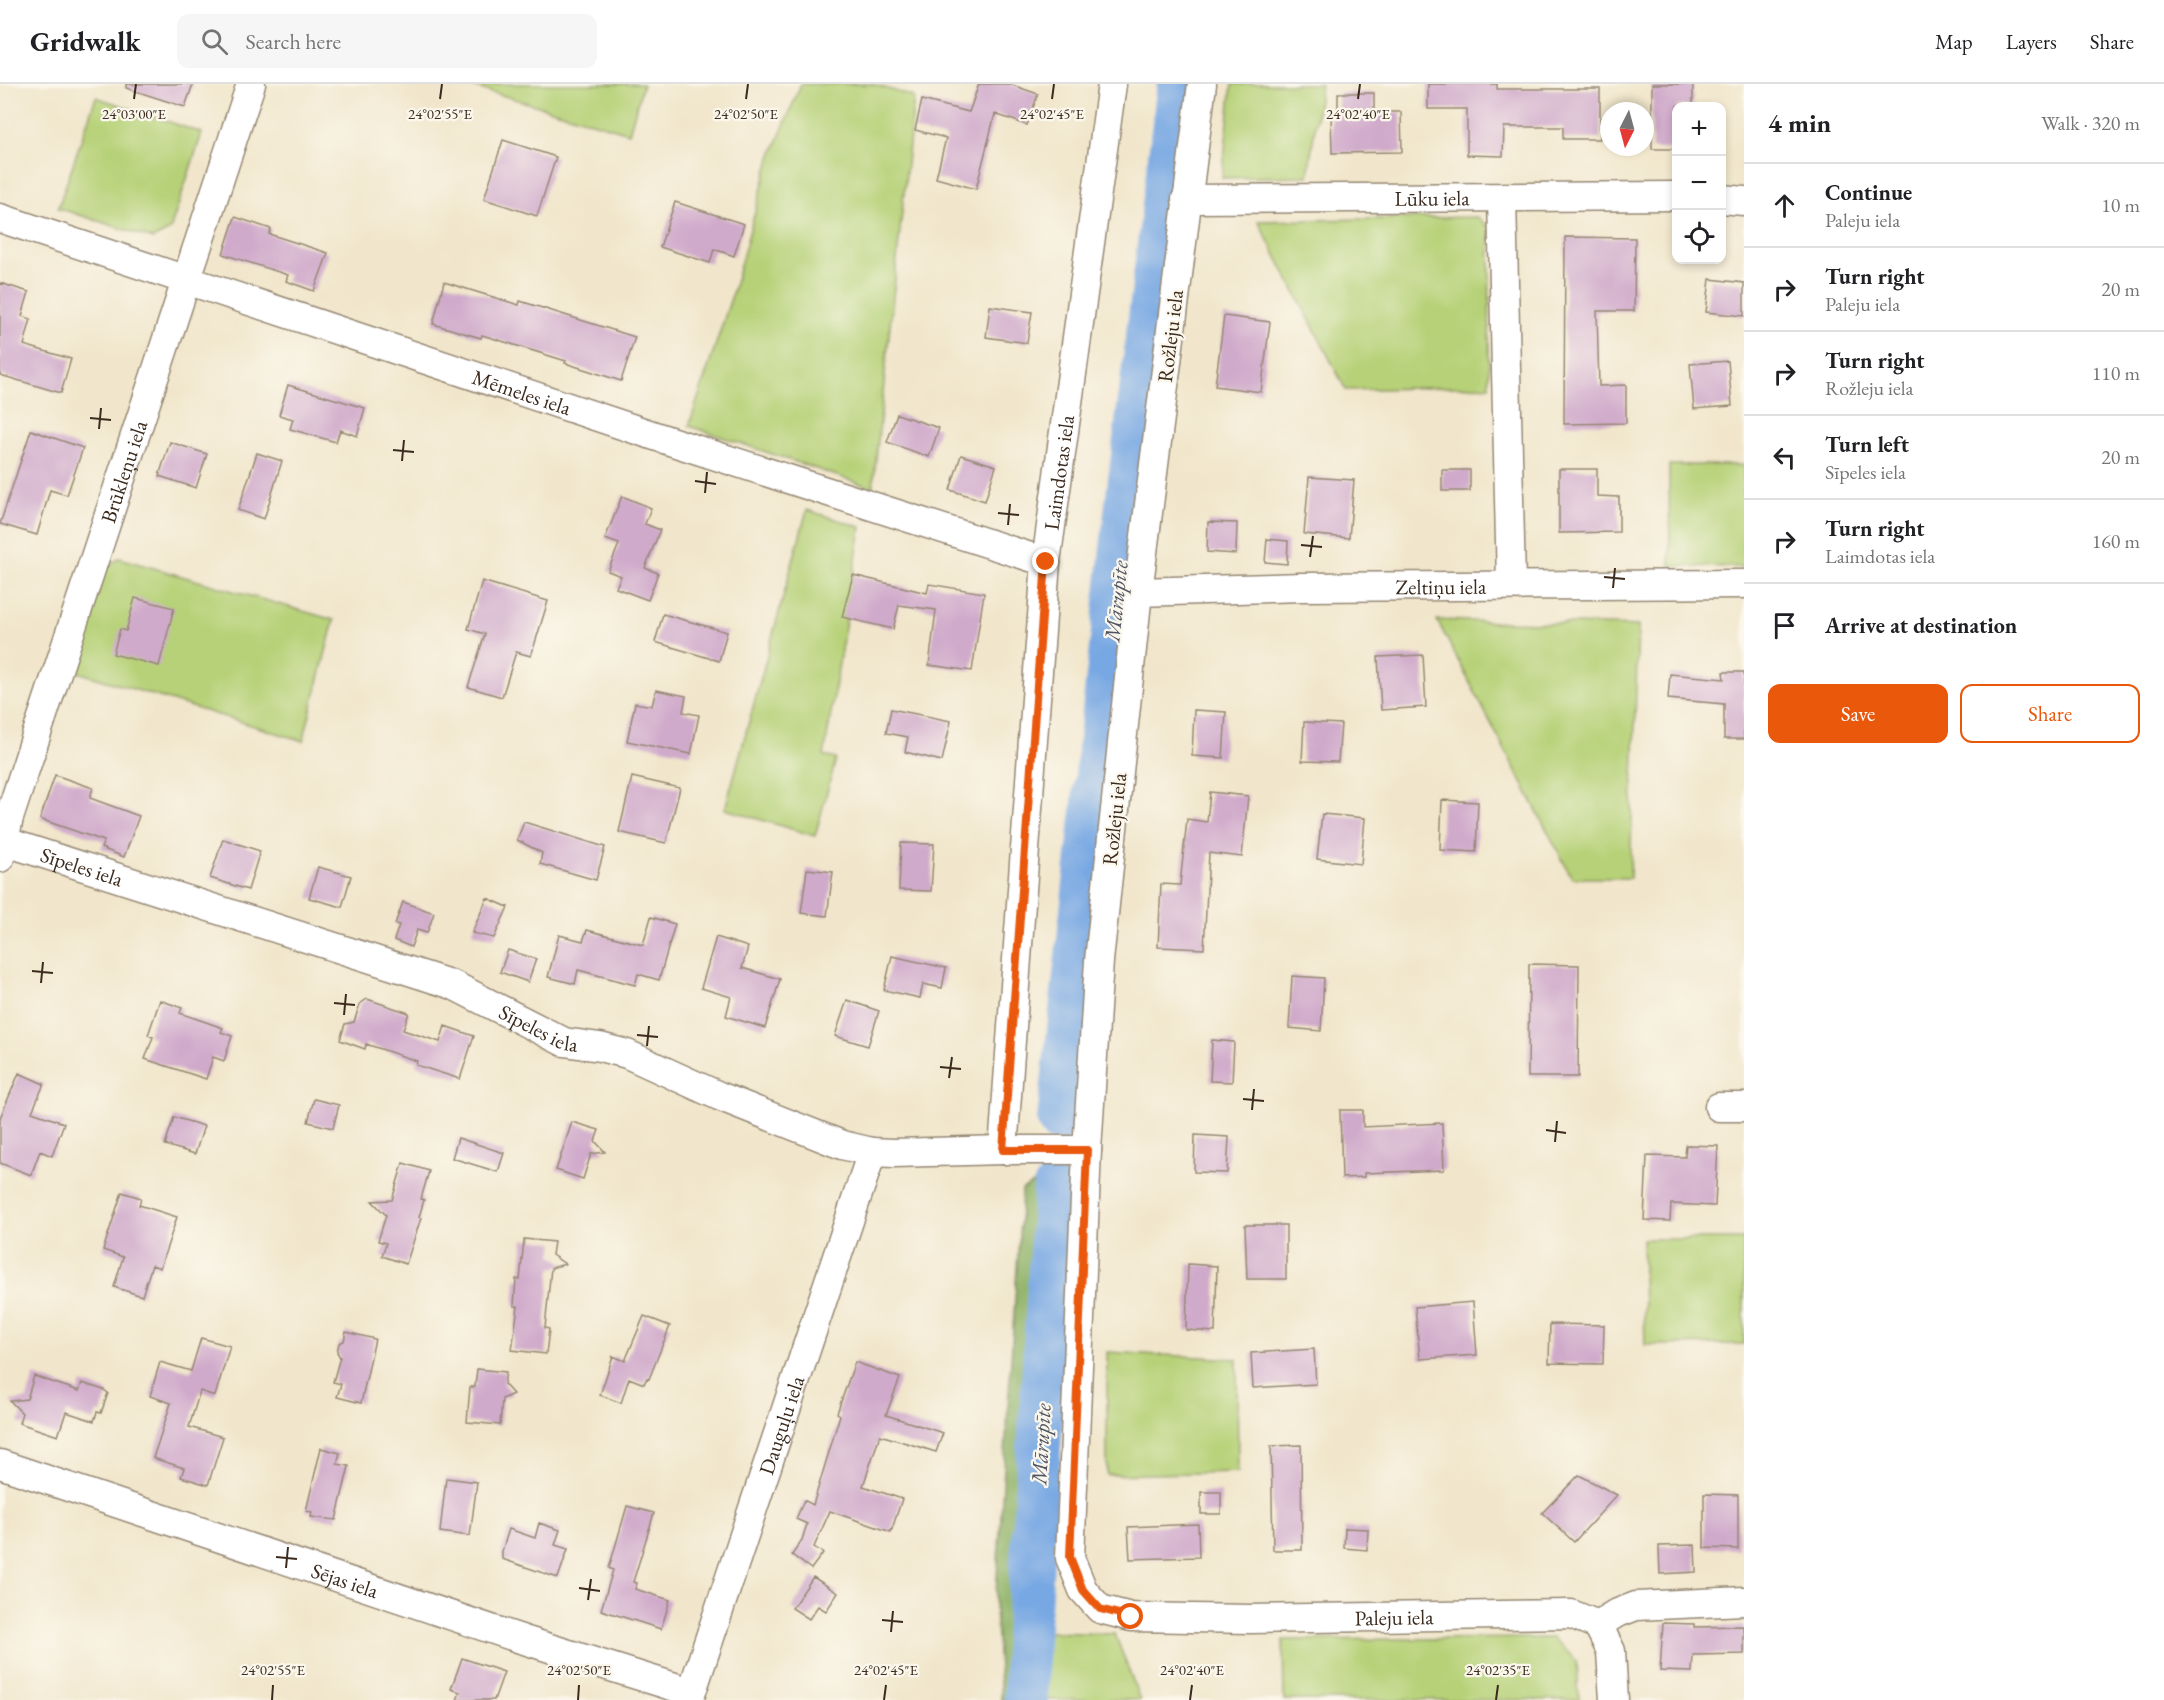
<!DOCTYPE html>
<html lang="en">
<head>
<meta charset="utf-8">
<style>
	body { margin:0; font-family:"EB Garamond",serif; background:#f6f6f6; color:#202124 }
	.controls { position:absolute; right:18px; top:18px; display:grid; overflow:hidden; border-radius:12px; box-shadow:0 3px 9px #0003 }
	.controls button { width:54px; height:54px; display:grid; place-items:center; padding:0; border:0; border-bottom:2px solid #e0e0e0; background:#fff; color:#202124; font:30px sans-serif }
	.compass { position:absolute; left:1600px; top:18px; width:54px; height:54px; border-radius:50%; background:#fff; box-shadow:0 3px 9px #0003; rotate:186deg }
	.stop { position:absolute; width:18px; height:18px; margin:-14px; border:4px solid #ea580c; border-radius:50%; background:#fff }
	.stop.end { background:#ea580c; border-color:#fff; box-shadow:0 2px 6px #0008 }
	.list { margin:0; padding:0; list-style:none }
	h2 { display:flex; justify-content:space-between; align-items:center; height:78px; margin:0; padding:0 24px; font-size:26px }
	h2 small { font-size:20px; font-weight:400; color:#757577 }
	.list li { display:grid; grid-template-columns:39px 1fr auto; gap:18px; align-items:center; box-sizing:border-box; height:84px; padding:0 24px; border-top:2px solid #e0e0e0 }
	.list b { display:block; font-size:22px; white-space:nowrap }
	.list p { margin:0; font-size:20px; white-space:nowrap; color:#757577 }
	.list em { font-size:20px; font-style:normal; color:#757577 }
	.actions { display:flex; gap:12px; padding:18px 24px }
	.actions a { flex:1; padding:14px 0; border:2px solid #ea580c; border-radius:12px; text-align:center; font-size:21px; color:#ea580c }
	.actions .main { background:#ea580c; color:#fff }
	.icon { flex:none; width:33px; height:33px; fill:none; stroke:currentColor; stroke-width:2; stroke-linecap:round; stroke-linejoin:round }
	.map { position:relative; flex:none; width:1744px; height:1616px; overflow:hidden }
	header { display:flex; align-items:center; gap:36px; box-sizing:border-box; height:84px; padding:0 30px; background:#fff; border-bottom:2px solid #e0e0e0 }
	header strong { font-size:28px }
	nav { display:flex; gap:33px; margin-inline-start:auto; font-size:21px }
	.search { width:420px; height:54px; background:#f6f6f6; display:flex; align-items:center; gap:15px; box-sizing:border-box; padding:0 21px; border-radius:12px; color:#757577; font-size:22px }
	main { display:flex }
	aside { flex:1; background:#fff }
	.map>svg:first-child { display:block }
	.green { fill:#b6d177; stroke:#787e4a; stroke-width:1.5 }
	.forest { fill:#90b368; stroke:#666e43; stroke-width:1.5 }
	.lines { fill:none; stroke-linecap:round; stroke-linejoin:round }
	.river { stroke:#78a8e3; stroke-width:44 }
	.building { fill:#d0aacb }
	.minor-casing { stroke:#968874; stroke-width:31 }
	.minor { stroke:#fff; stroke-width:28 }
	.route { stroke:#ea580c; stroke-width:8 }
	.ticks { fill:none; stroke:#3b2a1e; stroke-width:2 }
	.labels { text-anchor:middle; dominant-baseline:central; stroke-width:4.5; stroke-linejoin:round; paint-order:stroke }
	.street-label { font-size:21px; fill:#3b2a1e; stroke:#fbf7ec }
	.water-label { font-size:22px; font-style:italic; fill:#505663; stroke:#fbf7ec }
	.ticks-label { font-size:15px; text-anchor:middle; fill:#3b2a1e; stroke:#fbf7ec; stroke-width:4.5; stroke-linejoin:round; paint-order:stroke }
</style>
</head>
<body>
<header>
<strong>Gridwalk</strong>
<div class="search"><svg class="icon" aria-label="search" viewBox="0 0 24 24"><circle cx="10" cy="10" r="6"/><path d="M15 15l6 6"/></svg>Search here</div>
<nav><a>Map</a><a>Layers</a><a>Share</a></nav>
</header>
<main>
<div class="map">
<svg width="1744" height="1616" viewBox="0 0 1744 1616">
	<rect width="100%" height="100%" fill="#fbf7ec"/>
	<filter id="ink" filterUnits="userSpaceOnUse"><feTurbulence type="fractalNoise" baseFrequency=".0167" numOctaves="2"/><feDisplacementMap in="SourceGraphic" scale="12" xChannelSelector="R" yChannelSelector="G"/><feConvolveMatrix kernelMatrix="1 2 1 2 8 2 1 2 1" color-interpolation-filters="sRGB"/></filter>
	<filter id="wash" filterUnits="userSpaceOnUse"><feTurbulence type="fractalNoise" baseFrequency=".008" numOctaves="4" result="noise"/><feDisplacementMap in="SourceGraphic" scale="24" xChannelSelector="R" yChannelSelector="G"/><feGaussianBlur stdDeviation="1.35" result="paint"/><feColorMatrix in="noise" values="0 0 0 0 0 0 0 0 0 0 0 0 0 0 0 0 0 1.4 0 .05"/><feComposite in="paint" operator="in"/></filter>
	<g filter="url(#wash)">
		<rect width="100%" height="100%" fill="#f1e6cb"/>
		<path class="green" d="M 464,0 L 643,0 L 629,49 Z
			M 801,0 L 872,0 L 914,13 L 873,404 L 689,342 L 731,214 L 769,78 Z
			M 1232,0 L 1321,0 L 1308,92 L 1222,94 Z
			M 96,13 L 202,49 L 170,146 L 153,155 L 58,124 Z
			M 1477,133 L 1490,144 L 1489,302 L 1346,306 L 1258,137 Z
			M 1669,381 L 1744,381 L 1744,483 L 1670,482 Z
			M 807,426 L 861,443 L 824,672 L 836,675 L 815,752 L 725,725 Z
			M 119,474 L 334,536 L 303,657 L 71,586 L 101,488 Z
			M 1437,536 L 1638,542 L 1630,794 L 1572,794 Z
			M 1642,1155 L 1744,1155 L 1744,1260 L 1645,1261 Z
			M 1107,1268 L 1237,1275 L 1238,1388 L 1107,1391 Z
			M 1045,1548 L 1115,1550 L 1140,1616 L 1046,1616 Z
			M 1553,1554 L 1577,1577 L 1579,1616 L 1284,1616 L 1283,1556 Z"/>
		<path class="forest" d="M 1065,1082 L 1075,1094 L 1045,1548 L 1046,1616 L 1001,1616 L 995,1524 L 1022,1106 Z"/>
		<g class="lines">
			<path class="river" d="M 1059,1036 L 1126,428 L 1179,0
				M 1026,1616 L 1026,1574 L 1055,1104"/>
		</g>
		<g id="blocks">
			<path class="building" d="M 126,0 L 193,0 L 185,23 L 126,4 Z
				M 979,0 L 1009,0 L 1038,10 L 1027,41 L 995,30 L 976,105 L 936,94 L 946,54 L 915,46 L 922,16 L 969,28 Z
				M 1428,0 L 1497,0 L 1497,5 L 1600,5 L 1600,55 L 1563,55 L 1563,43 L 1504,43 L 1503,72 L 1467,71 L 1467,25 L 1428,25 Z
				M 1652,0 L 1693,0 L 1693,22 L 1677,22 L 1677,65 L 1652,65 Z
				M 1338,9 L 1374,9 L 1374,28 L 1401,28 L 1402,68 L 1332,69 L 1331,30 L 1338,30 Z
				M 503,56 L 556,73 L 537,132 L 484,115 Z
				M 675,118 L 744,140 L 734,172 L 714,165 L 710,179 L 660,163 Z
				M 235,133 L 271,145 L 269,150 L 328,169 L 314,207 L 286,197 L 288,191 L 223,170 Z
				M 1565,153 L 1635,154 L 1634,227 L 1597,227 L 1599,302 L 1626,301 L 1626,339 L 1564,340 Z
				M 1710,195 L 1744,199 L 1744,232 L 1706,228 Z
				M 444,198 L 519,221 L 520,217 L 635,253 L 621,297 L 565,279 L 566,277 L 482,251 L 481,254 L 433,240 Z
				M 0,199 L 29,208 L 22,232 L 31,235 L 24,261 L 71,275 L 61,309 L 0,291 Z
				M 990,222 L 1032,228 L 1027,259 L 986,253 Z
				M 1224,232 L 1270,238 L 1261,308 L 1215,302 Z
				M 1728,277 L 1732,322 L 1694,325 L 1690,280 Z
				M 288,301 L 365,324 L 357,352 L 340,346 L 336,358 L 290,345 L 293,335 L 279,331 Z
				M 897,330 L 939,344 L 929,373 L 887,358 Z
				M 31,346 L 83,364 L 67,411 L 50,406 L 37,451 L 0,440 Z
				M 170,358 L 207,370 L 196,404 L 159,392 Z
				M 257,369 L 282,377 L 264,435 L 238,426 Z
				M 961,371 L 996,382 L 985,417 L 950,406 Z
				M 1559,385 L 1597,385 L 1597,412 L 1619,413 L 1619,448 L 1559,449 Z
				M 1442,386 L 1470,386 L 1470,407 L 1442,407 Z
				M 1309,393 L 1354,396 L 1349,454 L 1304,450 Z
				M 622,412 L 651,424 L 645,440 L 660,446 L 645,484 L 658,489 L 648,516 L 616,504 L 621,492 L 608,487 L 619,460 L 605,455 Z
				M 1208,438 L 1237,439 L 1236,470 L 1207,468 Z
				M 1267,455 L 1288,457 L 1287,480 L 1265,478 Z
				M 853,491 L 927,509 L 929,500 L 984,509 L 972,587 L 929,581 L 936,526 L 899,521 L 893,545 L 842,533 Z
				M 482,497 L 548,517 L 531,572 L 516,568 L 502,613 L 468,603 L 485,550 L 468,545 Z
				M 135,514 L 174,524 L 159,582 L 113,570 L 120,545 L 126,547 Z
				M 663,530 L 727,548 L 719,577 L 655,558 Z
				M 1423,571 L 1426,623 L 1381,626 L 1378,573 Z
				M 1723,588 L 1744,588 L 1744,655 L 1724,655 L 1724,620 L 1668,615 L 1670,590 L 1724,595 Z
				M 656,606 L 686,612 L 683,628 L 699,631 L 691,670 L 627,657 L 635,619 L 652,622 Z
				M 891,625 L 951,637 L 942,677 L 905,668 L 908,653 L 886,649 Z
				M 1194,626 L 1226,628 L 1223,674 L 1192,672 Z
				M 1304,638 L 1341,640 L 1338,678 L 1302,677 Z
				M 55,691 L 93,704 L 90,714 L 139,732 L 124,773 L 101,764 L 104,757 L 40,735 Z
				M 632,693 L 680,704 L 666,759 L 619,748 Z
				M 1210,708 L 1248,712 L 1242,773 L 1209,769 L 1204,865 L 1158,863 L 1161,800 L 1180,801 L 1187,735 L 1207,738 Z
				M 1442,716 L 1478,718 L 1476,768 L 1440,766 Z
				M 1322,730 L 1365,734 L 1361,780 L 1317,775 Z
				M 524,738 L 605,763 L 596,796 L 540,780 L 542,769 L 517,756 Z
				M 223,755 L 260,767 L 248,806 L 210,794 Z
				M 901,759 L 934,760 L 931,807 L 899,806 Z
				M 318,783 L 351,792 L 342,823 L 309,814 Z
				M 807,785 L 833,788 L 827,832 L 801,829 Z
				M 487,814 L 508,823 L 494,854 L 472,849 Z
				M 403,818 L 434,829 L 427,849 L 417,846 L 411,863 L 394,856 L 399,841 L 395,840 Z
				M 651,833 L 675,840 L 659,896 L 638,890 L 635,901 L 578,886 L 575,900 L 548,893 L 559,851 L 583,857 L 587,846 L 643,861 Z
				M 716,853 L 748,863 L 742,884 L 780,895 L 765,944 L 726,932 L 731,913 L 701,904 Z
				M 508,866 L 536,875 L 528,898 L 500,888 Z
				M 892,872 L 946,884 L 942,904 L 923,900 L 920,914 L 884,906 Z
				M 1529,880 L 1579,881 L 1578,993 L 1528,993 Z
				M 1292,892 L 1324,894 L 1321,947 L 1289,944 Z
				M 367,915 L 409,929 L 403,946 L 440,958 L 445,942 L 474,952 L 460,995 L 416,981 L 417,977 L 366,960 L 365,965 L 340,956 L 345,940 L 354,938 L 360,920 Z
				M 160,916 L 182,924 L 180,929 L 223,944 L 221,948 L 232,952 L 224,977 L 213,973 L 206,995 L 145,975 L 153,953 L 148,951 Z
				M 847,916 L 879,927 L 868,962 L 835,952 Z
				M 1212,956 L 1234,958 L 1232,998 L 1210,997 Z
				M 19,989 L 44,1000 L 32,1028 L 64,1039 L 52,1072 L 40,1067 L 31,1091 L 0,1079 L 0,1034 Z
				M 314,1015 L 339,1021 L 333,1044 L 308,1038 Z
				M 1340,1026 L 1363,1026 L 1363,1043 L 1442,1039 L 1444,1086 L 1364,1089 L 1364,1093 L 1342,1094 Z
				M 174,1033 L 204,1042 L 195,1070 L 165,1061 Z
				M 572,1038 L 599,1046 L 595,1057 L 605,1068 L 591,1070 L 583,1095 L 556,1086 Z
				M 1195,1051 L 1229,1053 L 1227,1089 L 1194,1088 Z
				M 458,1054 L 504,1069 L 498,1088 L 452,1074 Z
				M 1686,1061 L 1718,1062 L 1715,1122 L 1671,1120 L 1670,1137 L 1644,1136 L 1647,1072 L 1685,1073 Z
				M 403,1079 L 429,1087 L 421,1115 L 424,1116 L 419,1133 L 421,1134 L 406,1180 L 382,1172 L 386,1159 L 378,1157 L 386,1131 L 372,1117 L 392,1116 Z
				M 122,1108 L 141,1114 L 139,1121 L 177,1133 L 160,1184 L 152,1181 L 142,1212 L 114,1203 L 123,1173 L 103,1166 Z
				M 1245,1141 L 1286,1141 L 1286,1195 L 1247,1195 Z
				M 524,1155 L 554,1158 L 552,1171 L 565,1180 L 551,1184 L 545,1244 L 549,1245 L 546,1270 L 512,1266 L 518,1222 L 514,1222 L 516,1195 L 520,1196 Z
				M 1188,1180 L 1217,1182 L 1215,1248 L 1186,1246 Z
				M 1473,1218 L 1477,1271 L 1420,1275 L 1415,1223 Z
				M 644,1232 L 670,1242 L 649,1295 L 647,1294 L 644,1300 L 629,1294 L 621,1319 L 600,1311 L 613,1272 L 625,1277 Z
				M 1550,1240 L 1604,1241 L 1603,1280 L 1549,1279 Z
				M 346,1248 L 375,1255 L 361,1319 L 337,1313 L 341,1300 L 333,1298 L 340,1273 L 337,1268 L 339,1259 L 344,1257 Z
				M 201,1254 L 230,1262 L 215,1312 L 200,1307 L 189,1343 L 223,1353 L 208,1401 L 181,1393 L 184,1384 L 153,1374 L 171,1319 L 150,1312 L 160,1278 L 191,1287 Z
				M 1314,1265 L 1316,1300 L 1253,1304 L 1251,1269 Z
				M 855,1278 L 900,1294 L 886,1331 L 943,1349 L 936,1368 L 880,1351 L 863,1402 L 902,1415 L 891,1448 L 830,1427 L 814,1463 L 823,1469 L 811,1485 L 792,1471 L 802,1456 L 807,1440 L 796,1435 L 804,1416 L 813,1421 L 840,1331 L 837,1329 Z
				M 477,1285 L 506,1288 L 504,1300 L 513,1310 L 502,1315 L 500,1341 L 467,1338 L 470,1303 L 475,1303 Z
				M 34,1292 L 79,1307 L 82,1299 L 104,1306 L 108,1309 L 101,1329 L 97,1328 L 94,1337 L 66,1328 L 58,1352 L 19,1339 L 22,1329 L 10,1317 L 27,1315 Z
				M 1301,1361 L 1302,1466 L 1273,1466 L 1271,1362 Z
				M 321,1364 L 340,1369 L 337,1380 L 349,1382 L 336,1436 L 311,1433 L 312,1428 L 306,1427 Z
				M 1579,1391 L 1617,1411 L 1574,1458 L 1542,1429 Z
				M 446,1394 L 477,1398 L 470,1452 L 440,1448 Z
				M 1201,1408 L 1221,1408 L 1221,1430 L 1201,1430 Z
				M 1704,1410 L 1738,1411 L 1738,1465 L 1704,1464 Z
				M 627,1422 L 654,1429 L 633,1498 L 637,1499 L 635,1505 L 670,1516 L 661,1545 L 601,1526 L 613,1486 L 609,1484 Z
				M 539,1439 L 560,1446 L 555,1461 L 568,1465 L 558,1494 L 502,1475 L 502,1467 L 509,1445 L 535,1454 Z
				M 1198,1440 L 1199,1473 L 1130,1475 L 1128,1443 Z
				M 1345,1444 L 1368,1445 L 1367,1466 L 1344,1464 Z
				M 1695,1461 L 1696,1488 L 1660,1490 L 1659,1462 Z
				M 813,1493 L 838,1509 L 826,1527 L 818,1522 L 809,1535 L 792,1524 Z
				M 1663,1539 L 1694,1540 L 1694,1543 L 1744,1542 L 1744,1570 L 1693,1571 L 1692,1588 L 1660,1587 Z
				M 462,1574 L 504,1588 L 494,1616 L 457,1616 L 460,1608 L 451,1605 Z"/>
		</g>
	</g>
	<g filter="url(#ink)">
		<use href="#blocks" fill-opacity="0" stroke="#968874" stroke-width="1.5"/>
		<g class="lines">
			<defs>
				<g id="minor">
					<path id="s1" d="M 1202,0 L 1138,508 L 1099,877 L 1087,1066 L 1070,1474 L 1083,1506 L 1100,1525 L 1131,1533 L 1251,1535 L 1571,1530 L 1598,1541"/>
					<path d="M 1502,114 L 1511,500"/>
					<path id="s2" d="M 1186,115 L 1676,112"/>
					<path d="M 1722,115 L 1744,117"/>
					<path id="s3" d="M 0,134 L 670,357 L 1046,478"/>
					<path id="s4" d="M 1138,508 L 1302,503 L 1744,500"/>
					<path id="s5" d="M 0,756 L 453,901 L 564,958 L 600,963 L 627,970 L 719,1012 L 842,1061 L 872,1068 L 894,1069 L 1003,1066 L 1087,1066"/>
					<path id="s6" d="M 0,774 L 9,734 L 251,0"/>
					<path d="M 1719,1023 L 1744,1023"/>
					<path id="s7" d="M 1003,1066 L 1046,478 L 1112,0"/>
					<path id="s8" d="M 0,1380 L 524,1556 L 691,1608"/>
					<path d="M 1598,1541 L 1615,1530 L 1636,1522 L 1744,1517"/>
					<path d="M 1598,1541 L 1611,1567 L 1614,1616"/>
					<path id="s9" d="M 689,1616 L 872,1068"/>
				</g>
			</defs>
			<use href="#minor" class="minor-casing"/>
			<use href="#minor" class="minor"/>
		</g>
	</g>
	<g class="lines" filter="url(#ink)">
		<path class="route" d="M 1046,478 L 1003,1066 L 1087,1066 L 1070,1473 L 1083,1506 L 1100,1525 L 1131,1533"/>
	</g>
	<path class="ticks" d="M 134,15 L 136,0M 440,15 L 442,0M 746,15 L 748,0M 1052,15 L 1054,0M 1358,15 L 1360,0M 90,334 L 111,336M 99,345 L 101,324M 393,366 L 414,368M 402,377 L 404,356M 695,397 L 716,400M 705,409 L 707,388M 998,429 L 1019,431M 1008,441 L 1010,420M 1301,461 L 1322,463M 1310,473 L 1313,452M 1604,493 L 1625,495M 1613,504 L 1615,484M 32,887 L 53,889M 41,899 L 43,878M 334,919 L 355,921M 344,931 L 346,910M 637,951 L 658,953M 647,962 L 649,942M 940,983 L 961,985M 949,994 L 952,973M 1243,1015 L 1264,1017M 1252,1026 L 1254,1005M 1546,1046 L 1566,1049M 1555,1058 L 1557,1037M 276,1473 L 297,1475M 286,1484 L 288,1463M 579,1504 L 600,1507M 588,1516 L 591,1495M 882,1536 L 903,1538M 891,1548 L 893,1527M 272,1616 L 273,1601M 578,1616 L 579,1601M 884,1616 L 886,1601M 1190,1616 L 1192,1601M 1496,1616 L 1498,1601"/>
	<g class="labels">
		<g class="street-label">
			<text stroke="none"><textPath href="#s2" startOffset="246">Lūku iela</textPath></text>
			<text transform="translate(1170 252) rotate(-83)">Rožleju iela</text>
			<text stroke="none"><textPath href="#s3" startOffset="550">Mēmeles iela</textPath></text>
			<text stroke="none"><textPath href="#s6" startOffset="406">Brūkleņu iela</textPath></text>
			<text stroke="none"><textPath href="#s7" startOffset="680">Laimdotas iela</textPath></text>
			<text stroke="none"><textPath href="#s4" startOffset="303">Zeltiņu iela</textPath></text>
			<text transform="translate(1114 735) rotate(-84)">Rožleju iela</text>
			<text stroke="none"><textPath href="#s5" startOffset="86">Sīpeles iela</textPath></text>
			<text stroke="none"><textPath href="#s5" startOffset="572">Sīpeles iela</textPath></text>
			<text stroke="none"><textPath href="#s9" startOffset="290">Dauguļu iela</textPath></text>
			<text stroke="none"><textPath href="#s8" startOffset="364">Sējas iela</textPath></text>
			<text stroke="none"><textPath href="#s1" startOffset="1836">Paleju iela</textPath></text>
		</g>
		<g class="water-label">
			<text transform="translate(1116 517) rotate(-84)">Mārupīte</text>
			<text transform="translate(1041 1360) rotate(-87)">Mārupīte</text>
		</g>
	</g>
	<g class="ticks-label">
		<text x="134" y="35">24°03'00"E</text>
		<text x="440" y="35">24°02'55"E</text>
		<text x="746" y="35">24°02'50"E</text>
		<text x="1052" y="35">24°02'45"E</text>
		<text x="1358" y="35">24°02'40"E</text>
		<text x="273" y="1591">24°02'55"E</text>
		<text x="579" y="1591">24°02'50"E</text>
		<text x="886" y="1591">24°02'45"E</text>
		<text x="1192" y="1591">24°02'40"E</text>
		<text x="1498" y="1591">24°02'35"E</text>
	</g>
</svg>
<div class="controls">
<button>+</button>
<button>−</button>
<button><svg class="icon" aria-label="locate" viewBox="0 0 24 24"><circle cx="12" cy="12" r="6"/><path d="M12 2v4M12 18v4M2 12h4M18 12h4"/></svg></button>
</div>
<svg class="compass" viewBox="-18 -18 36 36"><path d="M0-13l5 13h-10z" fill="#e53935"/><path d="M0 13l5-13h-10z" fill="#757577"/></svg>
<div class="stop" style="left:1131px;top:1533px"></div>
<div class="stop end" style="left:1046px;top:478px"></div>
</div>
<aside>
<h2>4 min<small>Walk · 320 m</small></h2>
<ul class="list">
<li><svg class="icon" aria-label="ahead" viewBox="0 0 24 24"><path d="M12 20V5M6 11l6-6 6 6"/></svg><div><b>Continue</b><p>Paleju iela</p></div><em>10 m</em></li>
<li><svg class="icon" aria-label="right" viewBox="0 0 24 24"><path d="M7 20v-9h11M14 6l5 5-5 5"/></svg><div><b>Turn right</b><p>Paleju iela</p></div><em>20 m</em></li>
<li><svg class="icon" aria-label="right" viewBox="0 0 24 24"><path d="M7 20v-9h11M14 6l5 5-5 5"/></svg><div><b>Turn right</b><p>Rožleju iela</p></div><em>110 m</em></li>
<li><svg class="icon" aria-label="left" viewBox="0 0 24 24"><path d="M17 20v-9H6M10 6l-5 5 5 5"/></svg><div><b>Turn left</b><p>Sīpeles iela</p></div><em>20 m</em></li>
<li><svg class="icon" aria-label="right" viewBox="0 0 24 24"><path d="M7 20v-9h11M14 6l5 5-5 5"/></svg><div><b>Turn right</b><p>Laimdotas iela</p></div><em>160 m</em></li>
<li><svg class="icon" aria-label="arrive" viewBox="0 0 24 24"><path d="M6 21V4h12l-3 4 3 4H6"/></svg><div><b>Arrive at destination</b></div></li>
</ul>
<div class="actions"><a class="main">Save</a><a>Share</a></div>
</aside>
</main>
</body>
</html>
